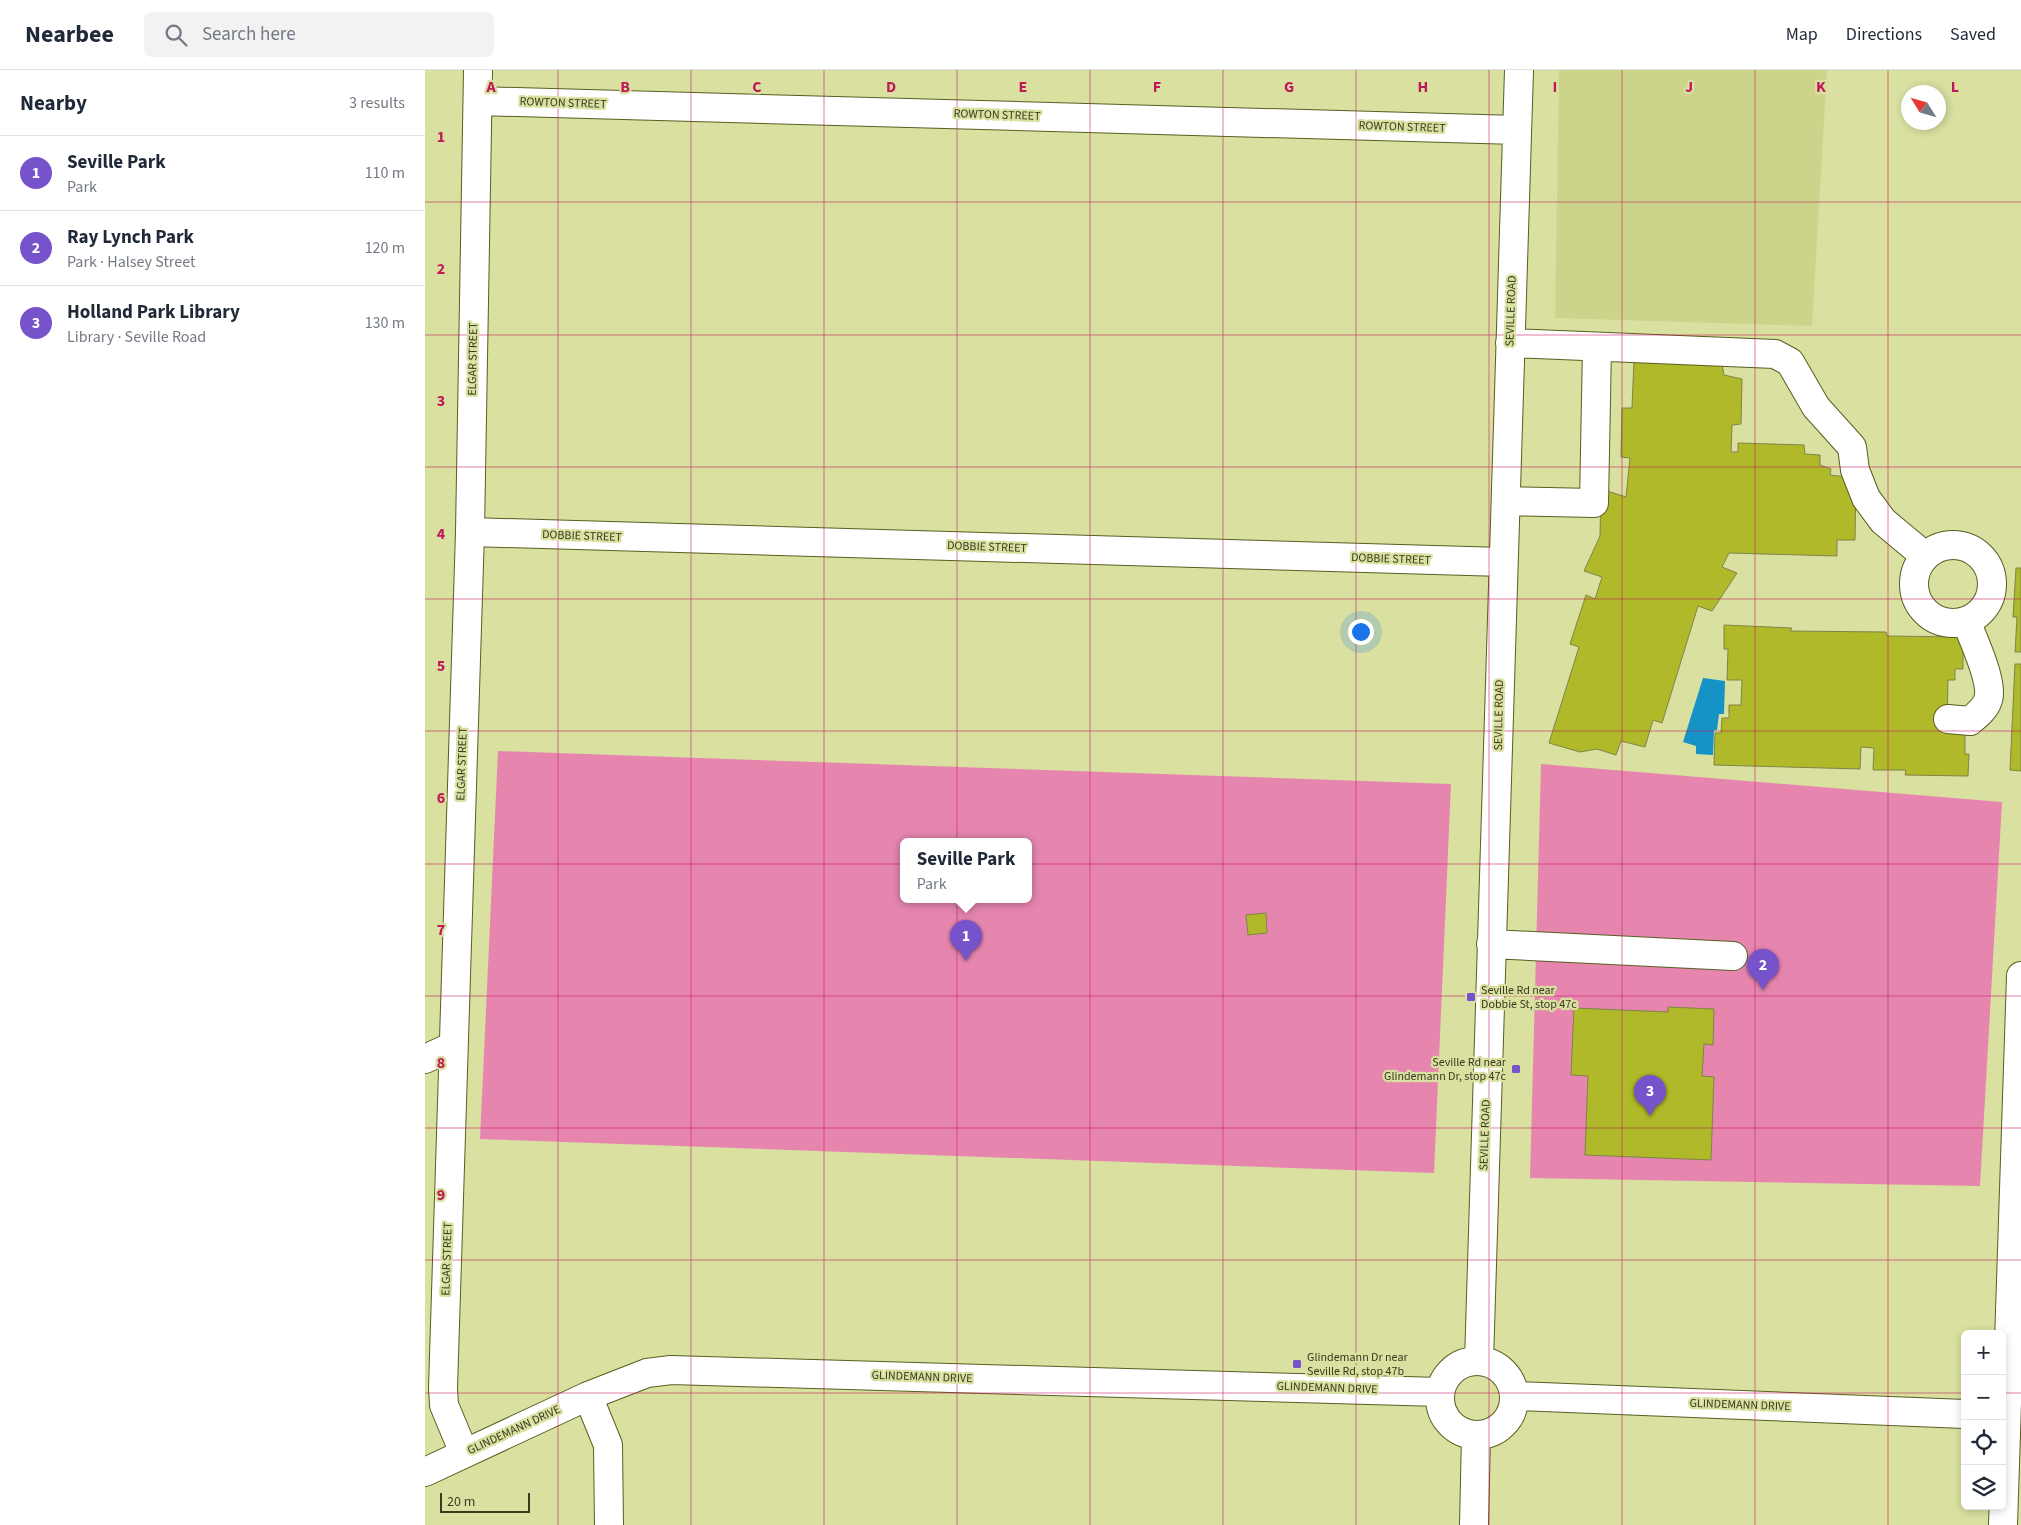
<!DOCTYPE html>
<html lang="en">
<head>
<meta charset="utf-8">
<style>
	body { margin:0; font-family:"Source Sans 3",sans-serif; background:#f2f2f3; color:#1f2937 }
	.controls { position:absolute; right:15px; bottom:15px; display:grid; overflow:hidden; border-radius:8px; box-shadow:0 2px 8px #0003 }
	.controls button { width:45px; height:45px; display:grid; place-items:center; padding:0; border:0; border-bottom:1px solid #e0e1e3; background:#fff; color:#1f2937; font:25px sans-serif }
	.compass { position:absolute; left:1476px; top:15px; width:45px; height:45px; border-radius:50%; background:#fff; box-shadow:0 2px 8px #0003; rotate:307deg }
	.scale { position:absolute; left:15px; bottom:12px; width:90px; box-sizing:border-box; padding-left:5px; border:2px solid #383b21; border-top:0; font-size:14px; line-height:18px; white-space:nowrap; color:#383b21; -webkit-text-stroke:4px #d9e0a0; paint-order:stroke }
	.you { position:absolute; left:935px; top:561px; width:18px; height:18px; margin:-12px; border:4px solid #fff; border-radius:50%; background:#1a73e8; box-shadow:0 0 0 8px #1a73e833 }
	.badge { display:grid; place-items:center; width:32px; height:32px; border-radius:50%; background:#7652cb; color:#fff; font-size:16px; font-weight:700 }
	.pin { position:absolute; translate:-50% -41px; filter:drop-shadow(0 1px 2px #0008) }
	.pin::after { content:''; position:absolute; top:26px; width:18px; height:15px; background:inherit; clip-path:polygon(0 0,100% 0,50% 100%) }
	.popup { position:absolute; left:475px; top:768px; width:132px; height:65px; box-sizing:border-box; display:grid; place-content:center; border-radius:8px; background:#fff; filter:drop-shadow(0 1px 4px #0005); font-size:16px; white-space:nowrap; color:#747a83 }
	.popup b { font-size:19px; color:#1f2937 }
	.popup::after { content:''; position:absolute; left:50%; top:100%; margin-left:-10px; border:10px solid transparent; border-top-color:#fff }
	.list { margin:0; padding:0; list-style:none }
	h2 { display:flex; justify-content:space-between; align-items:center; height:65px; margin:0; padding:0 20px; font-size:21px }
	h2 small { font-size:16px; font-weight:400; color:#747a83 }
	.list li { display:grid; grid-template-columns:32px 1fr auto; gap:15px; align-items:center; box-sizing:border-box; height:75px; padding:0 20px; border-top:1px solid #e0e1e3 }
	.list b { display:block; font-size:19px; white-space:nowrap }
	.list p { margin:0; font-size:16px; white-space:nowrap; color:#747a83 }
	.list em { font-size:16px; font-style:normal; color:#747a83 }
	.icon { flex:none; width:28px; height:28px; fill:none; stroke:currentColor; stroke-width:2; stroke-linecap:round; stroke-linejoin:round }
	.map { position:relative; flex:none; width:1596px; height:1455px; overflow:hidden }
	header { display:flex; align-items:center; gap:30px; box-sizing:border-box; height:70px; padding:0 25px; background:#fff; border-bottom:1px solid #e0e1e3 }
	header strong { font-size:24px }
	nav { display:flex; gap:28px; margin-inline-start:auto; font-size:18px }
	.search { width:350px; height:45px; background:#f2f2f3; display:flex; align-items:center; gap:12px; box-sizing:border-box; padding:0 18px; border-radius:8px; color:#747a83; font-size:19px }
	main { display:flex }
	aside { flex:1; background:#fff }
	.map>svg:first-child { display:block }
	.built { fill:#ccd48c }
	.green { fill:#e686af; fill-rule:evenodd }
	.water { fill:#1593c7 }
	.building { fill:#b0b929; stroke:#7f8448 }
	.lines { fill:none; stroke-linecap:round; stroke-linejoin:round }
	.minor-casing { stroke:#595e21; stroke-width:30 }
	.minor { stroke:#fff; stroke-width:28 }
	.grid { fill:none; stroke:#c2185b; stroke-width:1; stroke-opacity:0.55 }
	.poi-dot { fill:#7652cb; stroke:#d9e0a0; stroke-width:2 }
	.labels { text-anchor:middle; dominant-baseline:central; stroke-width:4.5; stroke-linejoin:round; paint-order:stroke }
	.street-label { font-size:12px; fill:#383b21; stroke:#d9e0a0 }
	.poi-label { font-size:12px; fill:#383b21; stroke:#d9e0a0; text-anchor:start }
	.grid-label { font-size:16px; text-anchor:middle; font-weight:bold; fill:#c2185b; stroke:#d9e0a0; stroke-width:4.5; stroke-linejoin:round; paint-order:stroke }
</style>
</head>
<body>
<header>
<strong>Nearbee</strong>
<div class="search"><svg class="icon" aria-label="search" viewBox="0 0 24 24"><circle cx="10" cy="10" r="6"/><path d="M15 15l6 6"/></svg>Search here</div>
<nav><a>Map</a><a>Directions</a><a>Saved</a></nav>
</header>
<main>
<aside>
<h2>Nearby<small>3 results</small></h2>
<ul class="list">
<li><span class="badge">1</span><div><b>Seville Park</b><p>Park</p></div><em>110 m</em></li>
<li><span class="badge">2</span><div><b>Ray Lynch Park</b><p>Park · Halsey Street</p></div><em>120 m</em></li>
<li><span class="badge">3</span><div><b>Holland Park Library</b><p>Library · Seville Road</p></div><em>130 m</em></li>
</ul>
</aside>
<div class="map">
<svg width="1596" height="1455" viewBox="0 0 1596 1455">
	<rect width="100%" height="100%" fill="#d9e0a0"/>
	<path class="built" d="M 1134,0 L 1402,0 L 1387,256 L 1130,248 Z"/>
	<path class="green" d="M 73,681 L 1026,714 L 1009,1103 L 55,1069 ZM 478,772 L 604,772 L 604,830 L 478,830 Z
		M 1116,694 L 1577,732 L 1555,1116 L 1105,1108 Z"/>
	<path class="water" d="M 1278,608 L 1300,611 L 1299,644 L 1294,644 L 1292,660 L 1289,660 L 1288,685 L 1271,684 L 1271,676 L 1258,672 Z"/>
	<path class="building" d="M 1210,266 L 1293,272 L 1299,305 L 1317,309 L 1316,354 L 1307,355 L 1306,382 L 1313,382 L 1313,373 L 1379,375 L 1380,384 L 1395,385 L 1395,395 L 1406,399 L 1405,405 L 1431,408 L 1430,470 L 1412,470 L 1412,486 L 1304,483 L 1297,497 L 1312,503 L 1287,541 L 1273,536 L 1237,653 L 1228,650 L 1220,677 L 1196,671 L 1191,685 L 1172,679 L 1155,682 L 1124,673 L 1154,577 L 1145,574 L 1161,525 L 1170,529 L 1177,507 L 1159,501 L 1175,466 L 1176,419 L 1201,427 L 1205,388 L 1196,387 L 1197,338 L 1207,338 Z
		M 1591,498 L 1596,498 L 1596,582 L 1590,582 L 1592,547 L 1588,547 Z
		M 1299,555 L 1367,558 L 1365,561 L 1461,562 L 1462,566 L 1538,567 L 1538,599 L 1530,599 L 1530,610 L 1523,610 L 1522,655 L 1540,655 L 1540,684 L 1544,684 L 1543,706 L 1480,705 L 1481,700 L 1448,700 L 1449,678 L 1436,677 L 1435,699 L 1289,695 L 1290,663 L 1296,663 L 1297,648 L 1304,648 L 1304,635 L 1316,635 L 1317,610 L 1302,610 L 1303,579 L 1299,579 Z
		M 1590,594 L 1596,594 L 1596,701 L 1585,700 Z
		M 841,843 L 842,863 L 823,865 L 821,845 Z
		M 1243,937 L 1289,939 L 1288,975 L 1279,974 L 1277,1006 L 1289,1007 L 1286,1090 L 1160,1085 L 1163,1006 L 1146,1005 L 1149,938 L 1243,942 Z"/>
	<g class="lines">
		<defs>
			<path id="minor" d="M 53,31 L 1092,60
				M 1085,273 L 1350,284 L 1365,292 L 1391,337 L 1427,377 L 1430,400 L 1441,428 L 1458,451 L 1500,486
				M 1081,431 L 1169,433 L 1172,277
				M 45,462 L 1078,492
				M1489 514a39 39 0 1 1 78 0a39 39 0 1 1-78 0Z
				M 1523,649 L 1545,651 C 1552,645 1560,639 1563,630 C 1569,613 1548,569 1541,551
				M 1066,874 L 1308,886
				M 0,989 L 28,976
				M1015 1328a37 37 0 1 1 74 0a37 37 0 1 1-74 0Z
				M 1054,1291 L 1094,0
				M 163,1326 L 183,1375 L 184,1455
				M 1090,1326 L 1540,1344
				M 39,1383 L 19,1335 L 18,1318 L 45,462 L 53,0
				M 0,1402 L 163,1326 L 222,1303 L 246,1300 L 1015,1322
				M 1049,1455 L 1051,1365
				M 1578,1455 L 1596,906"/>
		</defs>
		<use href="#minor" class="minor-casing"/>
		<use href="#minor" class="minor"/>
	</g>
	<path class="grid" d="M 133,0 L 133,1455M 266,0 L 266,1455M 399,0 L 399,1455M 532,0 L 532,1455M 665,0 L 665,1455M 798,0 L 798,1455M 931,0 L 931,1455M 1064,0 L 1064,1455M 1197,0 L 1197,1455M 1330,0 L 1330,1455M 1463,0 L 1463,1455M 0,132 L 1596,132M 0,265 L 1596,265M 0,397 L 1596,397M 0,529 L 1596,529M 0,661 L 1596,661M 0,794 L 1596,794M 0,926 L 1596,926M 0,1058 L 1596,1058M 0,1190 L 1596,1190M 0,1323 L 1540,1323M 1577,1323 L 1596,1323"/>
	<g class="poi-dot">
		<rect x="1041" y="922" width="10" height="10" rx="2.5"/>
		<rect x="1086" y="994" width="10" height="10" rx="2.5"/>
		<rect x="867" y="1289" width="10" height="10" rx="2.5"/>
	</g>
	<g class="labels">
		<g class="street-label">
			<text transform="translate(138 33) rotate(2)">ROWTON STREET</text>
			<text transform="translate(572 45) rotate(2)">ROWTON STREET</text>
			<text transform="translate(977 57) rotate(2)">ROWTON STREET</text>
			<text transform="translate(1086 241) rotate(-88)">SEVILLE ROAD</text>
			<text transform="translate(48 289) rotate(-89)">ELGAR STREET</text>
			<text transform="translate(157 466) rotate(2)">DOBBIE STREET</text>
			<text transform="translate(562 477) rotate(2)">DOBBIE STREET</text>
			<text transform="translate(966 489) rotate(2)">DOBBIE STREET</text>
			<text transform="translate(1074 645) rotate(-89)">SEVILLE ROAD</text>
			<text transform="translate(37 694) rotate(-88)">ELGAR STREET</text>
			<text transform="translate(1060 1065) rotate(-88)">SEVILLE ROAD</text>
			<text transform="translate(22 1189) rotate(-88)">ELGAR STREET</text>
			<text transform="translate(497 1307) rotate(2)">GLINDEMANN DRIVE</text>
			<text transform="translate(902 1318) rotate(2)">GLINDEMANN DRIVE</text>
			<text transform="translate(1315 1335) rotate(2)">GLINDEMANN DRIVE</text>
			<text transform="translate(89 1360) rotate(-25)">GLINDEMANN DRIVE</text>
		</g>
		<g class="poi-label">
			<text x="1056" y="920">Seville Rd near<tspan x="1056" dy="14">Dobbie St, stop 47c</tspan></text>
			<text x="1081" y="992" text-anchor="end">Seville Rd near<tspan x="1081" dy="14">Glindemann Dr, stop 47c</tspan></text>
			<text x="882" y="1287">Glindemann Dr near<tspan x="882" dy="14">Seville Rd, stop 47b</tspan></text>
		</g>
	</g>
	<g class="grid-label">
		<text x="66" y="22">A</text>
		<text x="200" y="22">B</text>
		<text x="332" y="22">C</text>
		<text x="466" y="22">D</text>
		<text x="598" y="22">E</text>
		<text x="732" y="22">F</text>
		<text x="864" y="22">G</text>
		<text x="998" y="22">H</text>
		<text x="1130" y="22">I</text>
		<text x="1264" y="22">J</text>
		<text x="1396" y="22">K</text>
		<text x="1530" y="22">L</text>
		<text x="16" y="72">1</text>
		<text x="16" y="204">2</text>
		<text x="16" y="336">3</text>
		<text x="16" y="469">4</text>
		<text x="16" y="601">5</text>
		<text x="16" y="733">6</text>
		<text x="16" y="865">7</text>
		<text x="16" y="998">8</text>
		<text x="16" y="1130">9</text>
	</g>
</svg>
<div class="controls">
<button>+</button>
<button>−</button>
<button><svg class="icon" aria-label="locate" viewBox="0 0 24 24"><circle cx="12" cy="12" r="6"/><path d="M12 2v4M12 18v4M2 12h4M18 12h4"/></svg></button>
<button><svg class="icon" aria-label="layers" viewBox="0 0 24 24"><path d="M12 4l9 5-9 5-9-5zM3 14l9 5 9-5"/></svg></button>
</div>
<svg class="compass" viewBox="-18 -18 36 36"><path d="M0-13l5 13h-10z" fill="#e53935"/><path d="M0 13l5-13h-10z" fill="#747a83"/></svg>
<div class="scale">20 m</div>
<div class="you"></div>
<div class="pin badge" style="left:541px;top:891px">1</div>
<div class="popup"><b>Seville Park</b>Park</div>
<div class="pin badge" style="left:1338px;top:920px">2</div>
<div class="pin badge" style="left:1225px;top:1046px">3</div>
</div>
</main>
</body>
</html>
